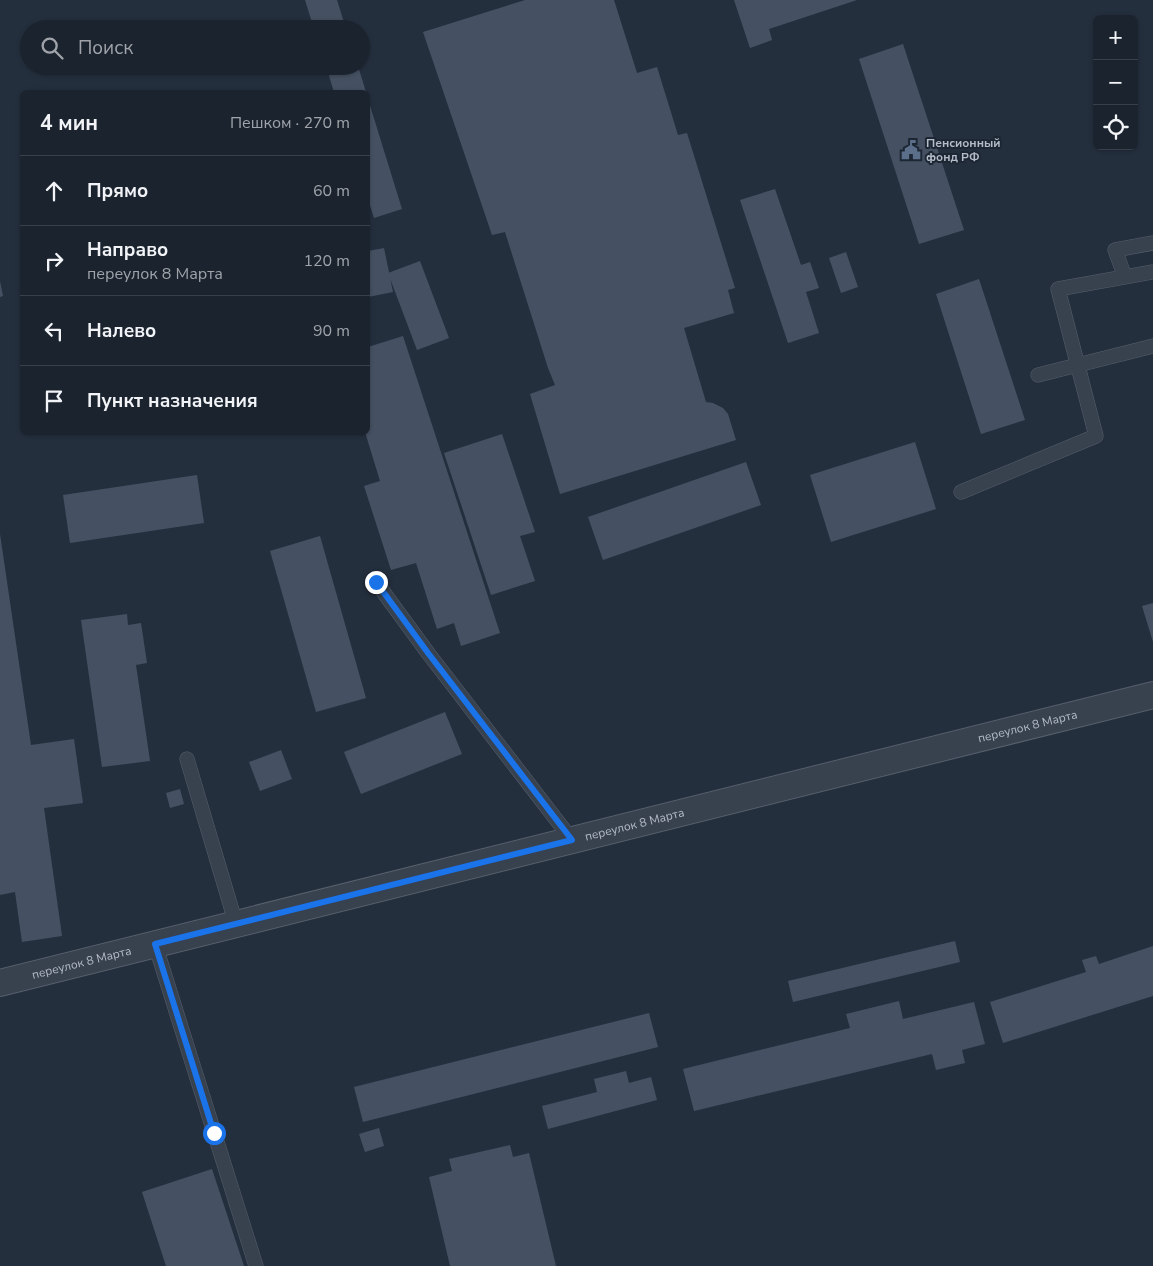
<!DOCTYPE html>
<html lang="ru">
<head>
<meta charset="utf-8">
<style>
	body { margin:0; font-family:"Nunito Sans",sans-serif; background:#242b36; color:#f1f3f6 }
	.controls { position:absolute; right:15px; top:15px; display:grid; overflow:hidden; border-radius:8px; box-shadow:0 1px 4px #0004 }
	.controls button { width:45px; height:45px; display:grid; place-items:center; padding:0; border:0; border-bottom:1px solid #39404a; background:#1b232e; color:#f1f3f6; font:25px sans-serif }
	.stop { position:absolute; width:15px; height:15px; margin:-11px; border:4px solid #1a73e8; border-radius:50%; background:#fff }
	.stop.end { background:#1a73e8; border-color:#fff; box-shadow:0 1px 5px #0008 }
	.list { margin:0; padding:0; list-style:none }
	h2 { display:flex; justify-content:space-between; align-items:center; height:65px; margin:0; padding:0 20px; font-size:21px }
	h2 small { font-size:16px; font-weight:400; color:#a0a4aa }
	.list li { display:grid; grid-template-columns:32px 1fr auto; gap:15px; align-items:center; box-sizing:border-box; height:70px; padding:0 20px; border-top:1px solid #39404a }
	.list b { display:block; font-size:19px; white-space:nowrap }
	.list p { margin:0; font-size:16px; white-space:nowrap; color:#a0a4aa }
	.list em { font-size:16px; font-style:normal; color:#a0a4aa }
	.icon { flex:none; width:28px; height:28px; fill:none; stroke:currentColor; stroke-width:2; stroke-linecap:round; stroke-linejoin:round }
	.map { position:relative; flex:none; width:1153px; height:1266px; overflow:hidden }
	.search { position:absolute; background:#1b232e; box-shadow:0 1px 4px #0004; left:20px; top:20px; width:350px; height:55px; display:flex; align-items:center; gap:12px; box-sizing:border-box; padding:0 18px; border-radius:28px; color:#a0a4aa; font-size:19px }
	.panel { position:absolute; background:#1b232e; box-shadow:0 1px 4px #0004; left:20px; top:90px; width:350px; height:345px; border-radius:8px }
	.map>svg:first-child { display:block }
	.building { fill:#455162 }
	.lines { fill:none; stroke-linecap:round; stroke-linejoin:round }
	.service-casing { stroke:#565f6c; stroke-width:15 }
	.minor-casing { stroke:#565f6c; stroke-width:28 }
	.service { stroke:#38414e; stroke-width:14 }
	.minor { stroke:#38414e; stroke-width:26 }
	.route { stroke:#1a73e8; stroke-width:6 }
	.labels { text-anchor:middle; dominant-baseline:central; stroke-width:4; stroke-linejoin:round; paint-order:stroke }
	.poi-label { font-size:12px; font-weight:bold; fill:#b4bcc9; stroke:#1d2633; text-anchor:start }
	.street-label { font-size:12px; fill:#b4bcc9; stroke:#1d2633 }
</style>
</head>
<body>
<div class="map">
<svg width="1153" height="1266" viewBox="0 0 1153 1266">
	<rect width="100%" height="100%" fill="#242f3e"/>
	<path class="building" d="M 305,0 L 337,0 L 346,29 L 314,29 Z
		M 525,0 L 614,0 L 637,73 L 657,67 L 678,135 L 687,133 L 735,288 L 728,290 L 734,313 L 684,328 L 706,402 L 713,403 L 723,408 L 728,414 L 736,440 L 560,494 L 530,394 L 555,385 L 548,368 L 505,232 L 492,235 L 423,32 Z
		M 734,0 L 857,0 L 769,29 L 772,40 L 750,48 Z
		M 903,44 L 964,230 L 919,244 L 859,59 Z
		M 326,66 L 358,66 L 366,92 L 334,92 Z
		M 368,99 L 402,209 L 374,218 L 368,199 Z
		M 775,189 L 801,265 L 810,262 L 819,288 L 806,292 L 819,333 L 788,343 L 740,200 Z
		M 384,248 L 393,292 L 368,297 L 368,251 Z
		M 846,252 L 858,287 L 841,293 L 829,258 Z
		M 420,261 L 449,338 L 417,350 L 388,273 Z
		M 979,279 L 1025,420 L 981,434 L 936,294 Z
		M 0,281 L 3,296 L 0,297 Z
		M 403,336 L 500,633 L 461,646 L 454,623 L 437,629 L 416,563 L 391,570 L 364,486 L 380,481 L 365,432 L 368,432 L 368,347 Z
		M 502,434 L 535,532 L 520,536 L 535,581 L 491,595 L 444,453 Z
		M 915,442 L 936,509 L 831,542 L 810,475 Z
		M 746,462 L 761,505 L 603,560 L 588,517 Z
		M 197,475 L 204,523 L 70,543 L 63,495 Z
		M 0,534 L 31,745 L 74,739 L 83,803 L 44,808 L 62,936 L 22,942 L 15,892 L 0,895 Z
		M 320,536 L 366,698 L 316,712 L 270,551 Z
		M 1153,603 L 1153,642 L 1142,606 Z
		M 127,614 L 128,625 L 141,623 L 147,663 L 136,665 L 150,761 L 102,767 L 81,620 Z
		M 445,712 L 462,754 L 361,794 L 344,752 Z
		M 281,750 L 292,779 L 260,791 L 249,762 Z
		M 180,789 L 184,804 L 170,808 L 166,793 Z
		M 955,941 L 960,962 L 793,1002 L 788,981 Z
		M 1153,946 L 1153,996 L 1003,1043 L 990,1002 L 1086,972 L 1082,960 L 1096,956 L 1099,964 Z
		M 899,1001 L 903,1019 L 974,1002 L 985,1044 L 962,1050 L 965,1063 L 936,1070 L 932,1054 L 694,1111 L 683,1069 L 850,1028 L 846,1014 Z
		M 649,1013 L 658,1047 L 363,1122 L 354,1087 Z
		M 626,1071 L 629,1083 L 651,1077 L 657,1100 L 548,1129 L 542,1106 L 597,1092 L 594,1079 Z
		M 379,1128 L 384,1146 L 365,1152 L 359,1134 Z
		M 510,1145 L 513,1157 L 529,1153 L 556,1266 L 450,1266 L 429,1177 L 452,1171 L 449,1159 Z
		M 212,1169 L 244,1266 L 166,1266 L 142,1192 Z"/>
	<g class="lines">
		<defs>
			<path id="service" d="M 1125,277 L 1115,250 L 1153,243
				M 1038,375 L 1153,346
				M 961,492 L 1096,436 L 1058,289 L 1153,272
				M 376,582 L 428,653 L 572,840
				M 187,759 L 236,924
				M 155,944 L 256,1266"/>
			<g id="minor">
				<path id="s1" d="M 0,983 L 1153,695"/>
			</g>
		</defs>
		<use href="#service" class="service-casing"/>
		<use href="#minor" class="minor-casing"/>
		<use href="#service" class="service"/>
		<use href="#minor" class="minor"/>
	</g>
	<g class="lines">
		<path class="route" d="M 214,1133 L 155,944 L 572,840 L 428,653 L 376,582"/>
	</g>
	<defs>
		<symbol id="civic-bare" viewBox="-9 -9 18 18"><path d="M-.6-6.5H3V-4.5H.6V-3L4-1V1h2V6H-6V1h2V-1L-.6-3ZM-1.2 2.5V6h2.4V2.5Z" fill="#5c6f8a" stroke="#1d2633" stroke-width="2.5" paint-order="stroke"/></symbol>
	</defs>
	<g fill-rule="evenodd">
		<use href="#civic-bare" x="897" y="136" width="28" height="28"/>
	</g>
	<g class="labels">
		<g class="poi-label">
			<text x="926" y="143">Пенсионный<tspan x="926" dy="14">фонд РФ</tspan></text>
		</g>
		<g class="street-label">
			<text stroke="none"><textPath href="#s1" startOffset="1059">переулок 8 Марта</textPath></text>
			<text stroke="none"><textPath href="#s1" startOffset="654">переулок 8 Марта</textPath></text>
			<text stroke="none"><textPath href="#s1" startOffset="84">переулок 8 Марта</textPath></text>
		</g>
	</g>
</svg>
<div class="controls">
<button>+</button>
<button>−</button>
<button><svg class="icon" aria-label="locate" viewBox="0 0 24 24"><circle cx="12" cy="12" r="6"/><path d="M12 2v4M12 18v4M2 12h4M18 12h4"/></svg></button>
</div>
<div class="stop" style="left:214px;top:1133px"></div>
<div class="stop end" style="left:376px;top:582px"></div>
<div class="search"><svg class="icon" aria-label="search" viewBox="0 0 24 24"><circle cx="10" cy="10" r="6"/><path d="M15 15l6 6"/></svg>Поиск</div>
<section class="panel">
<h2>4 мин<small>Пешком · 270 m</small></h2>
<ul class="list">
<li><svg class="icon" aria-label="ahead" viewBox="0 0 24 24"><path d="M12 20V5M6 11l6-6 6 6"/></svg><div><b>Прямо</b></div><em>60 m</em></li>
<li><svg class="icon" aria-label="right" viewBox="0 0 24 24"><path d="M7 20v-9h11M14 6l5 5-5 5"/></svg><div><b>Направо</b><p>переулок 8 Марта</p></div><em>120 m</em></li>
<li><svg class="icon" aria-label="left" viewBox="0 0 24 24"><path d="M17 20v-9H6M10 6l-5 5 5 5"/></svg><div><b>Налево</b></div><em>90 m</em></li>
<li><svg class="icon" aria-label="arrive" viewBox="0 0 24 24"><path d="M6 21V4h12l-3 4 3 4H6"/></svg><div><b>Пункт назначения</b></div></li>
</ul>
</section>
</div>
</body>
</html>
